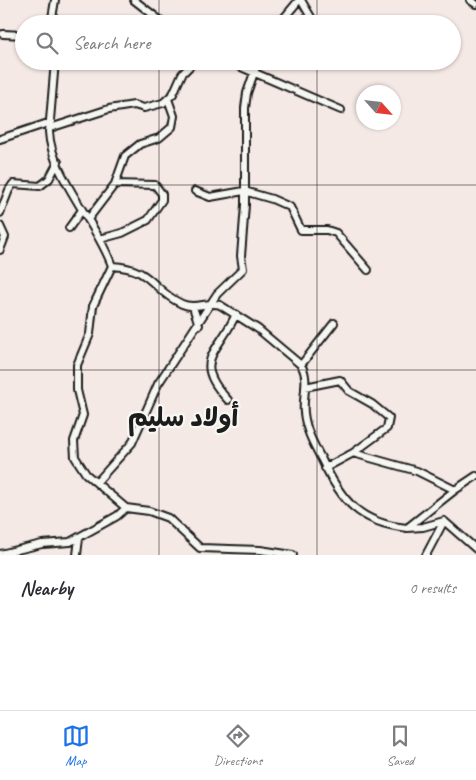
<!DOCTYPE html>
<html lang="en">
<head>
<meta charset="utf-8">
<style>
	body { margin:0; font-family:Caveat,"Playpen Sans Arabic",sans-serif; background:#f7f7f7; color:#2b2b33 }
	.compass { position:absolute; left:356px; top:85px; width:45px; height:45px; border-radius:50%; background:#fff; box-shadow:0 1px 4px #0004; rotate:117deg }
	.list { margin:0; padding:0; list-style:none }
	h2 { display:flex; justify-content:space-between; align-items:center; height:65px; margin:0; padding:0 20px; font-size:21px }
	h2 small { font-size:16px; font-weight:400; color:#7c7c81 }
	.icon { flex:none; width:28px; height:28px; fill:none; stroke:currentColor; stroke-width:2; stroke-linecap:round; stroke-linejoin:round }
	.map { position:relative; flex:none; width:476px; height:555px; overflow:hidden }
	.search { position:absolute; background:#fff; box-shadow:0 1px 4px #0004; left:15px; right:15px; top:15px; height:55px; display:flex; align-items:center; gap:12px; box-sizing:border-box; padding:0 18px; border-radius:28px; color:#7c7c81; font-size:19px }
	.sheet { height:155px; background:#fff }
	nav { display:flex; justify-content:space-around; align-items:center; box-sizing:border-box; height:70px; border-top:1px solid #e1e1e2; background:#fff; font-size:14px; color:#7c7c81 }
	nav a { display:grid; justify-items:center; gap:2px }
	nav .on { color:#1a73e8 }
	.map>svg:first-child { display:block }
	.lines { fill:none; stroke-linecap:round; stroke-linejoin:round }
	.street-casing { stroke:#1c1c1c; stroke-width:10 }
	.street { stroke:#f6f6f2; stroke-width:6 }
	.grid { fill:none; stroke:#1c1c1c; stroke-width:1; stroke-opacity:0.55 }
	.labels { text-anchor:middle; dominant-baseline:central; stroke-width:4.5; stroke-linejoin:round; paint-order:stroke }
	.district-label { font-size:26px; font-weight:bold; fill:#1c1c1c; stroke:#f6f6f2 }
</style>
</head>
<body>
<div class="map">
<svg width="476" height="555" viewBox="0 0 476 555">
	<rect width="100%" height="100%" fill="#f5e9e6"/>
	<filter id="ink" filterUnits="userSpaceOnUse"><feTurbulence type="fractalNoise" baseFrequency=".02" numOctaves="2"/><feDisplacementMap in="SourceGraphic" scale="10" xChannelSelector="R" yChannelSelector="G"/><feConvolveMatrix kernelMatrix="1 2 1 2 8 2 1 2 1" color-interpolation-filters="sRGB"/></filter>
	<g filter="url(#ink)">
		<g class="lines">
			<defs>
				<path id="street" d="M 134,0 L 165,24
					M 301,0 L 315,24
					M 470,0 L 476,4
					M 43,24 L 52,18
					M 51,24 L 55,0
					M 279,24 L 299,0
					M 3,34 L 24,35
					M 55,61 L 49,132 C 51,175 97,223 112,266
					M 227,61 L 341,110
					M 50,128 L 109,109 L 134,105 L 144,108 L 163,103 L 173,94 L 182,74 L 195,61
					M 0,139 L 51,122
					M 195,191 L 210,197 L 244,191 L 272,199 L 290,207 L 301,230 L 327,230 L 336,233 L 368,270
					M 0,213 L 9,190 L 13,184 L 40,186 L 49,179 L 58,162
					M 89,218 L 115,184 L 125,156 L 140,144 L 159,138 L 172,127 L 174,116 L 168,99
					M 0,226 L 5,237 L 0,250
					M 69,228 L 82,210
					M 100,239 L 122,233 L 148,220 L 162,200 L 162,194 L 155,185 L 115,184
					M 112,266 L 93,306 L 90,334 L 77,365 L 77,390 L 83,415 L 74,441 L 75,457 L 86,474 L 126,508 L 149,511 L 168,518 L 200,548 L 260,550 L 293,555
					M 112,266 C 153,268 151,290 182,304 C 195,310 208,301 220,305 L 258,329 L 301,365 C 310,379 302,397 304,413 C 306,431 314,445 322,460 C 341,500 359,523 407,528
					M 193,307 L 199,325
					M 301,365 L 334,323
					M 305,387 L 340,380 L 349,391 L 372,404 L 389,418 L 387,428 L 353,453
					M 228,400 C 190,360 219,353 236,314
					M 325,468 L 353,453 L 417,471 L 455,490
					M 97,482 L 132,443 L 158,384 L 217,294 L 243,269 L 241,256 L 245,205 L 245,108 L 247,93 L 258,61
					M 444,521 L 476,549
					M 0,554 L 42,544 L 70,542 L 117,516 L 126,508
					M 77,555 L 79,538
					M 426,555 L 444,521 L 423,527 L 407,528 L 455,490 L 476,476"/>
			</defs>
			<use href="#street" class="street-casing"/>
			<use href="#street" class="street"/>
		</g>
	</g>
	<path class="grid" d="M 159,0 L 159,24M 317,0 L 317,24M 159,61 L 159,555M 317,61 L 317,555M 0,185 L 476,185M 0,370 L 476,370"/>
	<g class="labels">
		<g class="district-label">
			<text x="183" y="417">أولاد سليم</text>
		</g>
	</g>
</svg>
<svg class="compass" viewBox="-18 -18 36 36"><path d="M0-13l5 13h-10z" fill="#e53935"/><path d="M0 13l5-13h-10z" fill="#7c7c81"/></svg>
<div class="search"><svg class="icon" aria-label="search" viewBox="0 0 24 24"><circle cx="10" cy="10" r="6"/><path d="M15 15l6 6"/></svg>Search here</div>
</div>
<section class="sheet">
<h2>Nearby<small>0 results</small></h2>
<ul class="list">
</ul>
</section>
<nav>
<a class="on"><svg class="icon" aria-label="map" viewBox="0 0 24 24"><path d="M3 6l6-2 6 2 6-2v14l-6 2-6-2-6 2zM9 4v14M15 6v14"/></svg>Map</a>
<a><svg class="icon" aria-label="directions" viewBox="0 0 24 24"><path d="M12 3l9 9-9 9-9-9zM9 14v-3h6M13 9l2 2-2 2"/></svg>Directions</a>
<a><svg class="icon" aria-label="saved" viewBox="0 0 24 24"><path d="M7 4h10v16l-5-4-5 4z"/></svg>Saved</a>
</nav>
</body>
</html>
